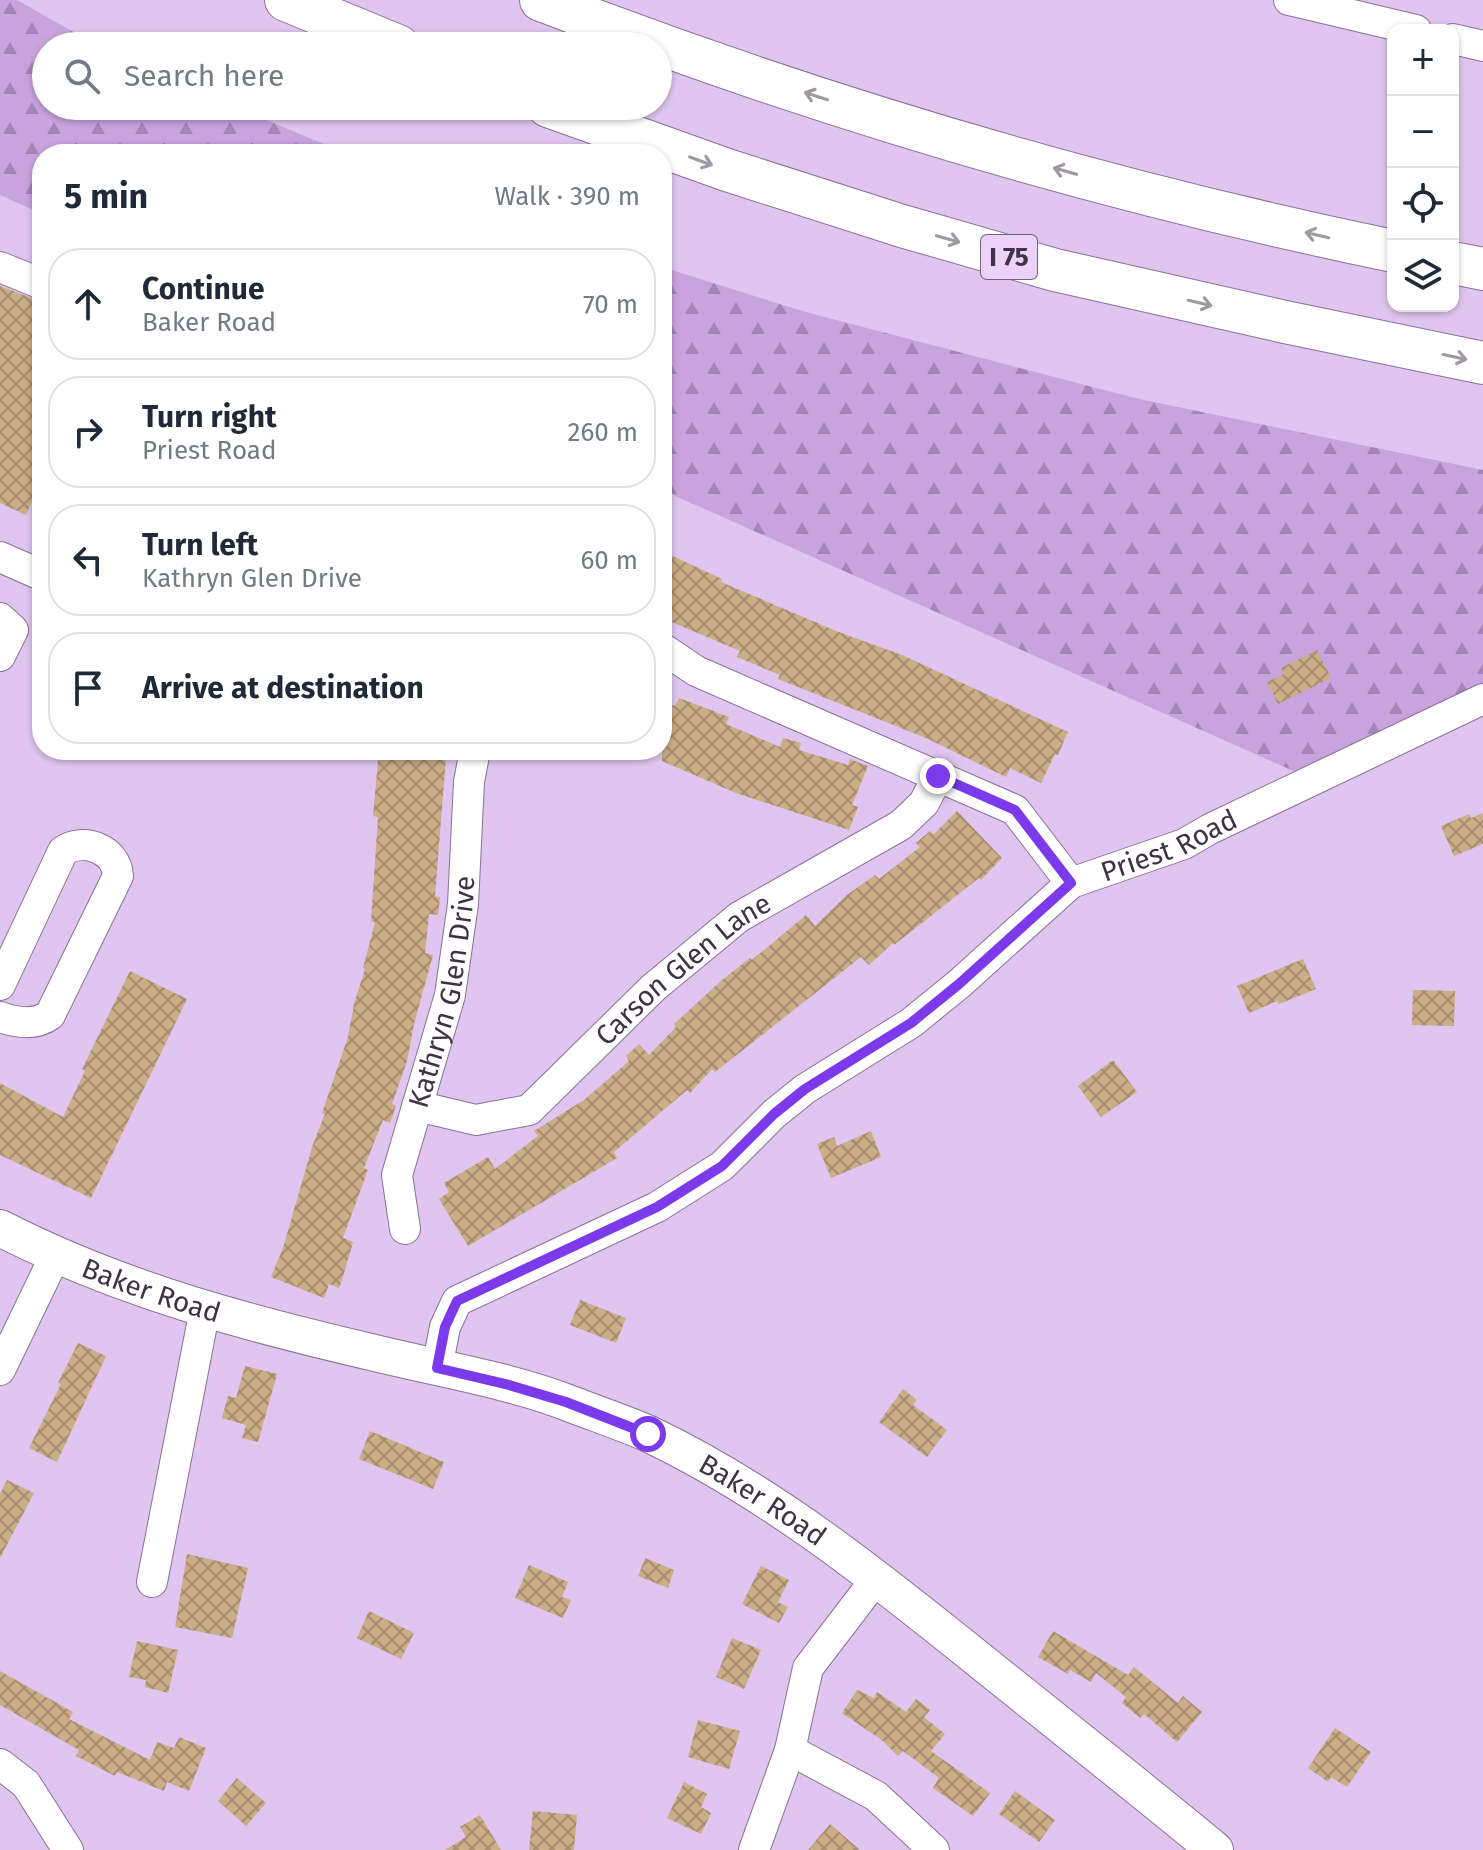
<!DOCTYPE html>
<html lang="en">
<head>
<meta charset="utf-8">
<style>
	body { margin:0; font-family:"Fira Sans",sans-serif; background:#f2f2f3; color:#1f2937 }
	.controls { position:absolute; right:24px; top:24px; display:grid; overflow:hidden; border-radius:16px; box-shadow:0 2px 6px #0004 }
	.controls button { width:72px; height:72px; display:grid; place-items:center; padding:0; border:0; border-bottom:2px solid #e0e1e3; background:#fff; color:#1f2937; font:40px sans-serif }
	.stop { position:absolute; width:24px; height:24px; margin:-18px; border:6px solid #7c3aed; border-radius:50%; background:#fff }
	.stop.end { background:#7c3aed; border-color:#fff; box-shadow:0 2px 8px #0008 }
	.list { margin:0; padding:0; list-style:none }
	h2 { display:flex; justify-content:space-between; align-items:center; height:104px; margin:0; padding:0 32px; font-size:34px }
	h2 small { font-size:26px; font-weight:400; color:#747a83 }
	.list li { display:grid; grid-template-columns:52px 1fr auto; gap:24px; align-items:center; box-sizing:border-box; height:112px; margin:0 16px 16px; padding:0 16px; border:2px solid #e0e1e3; border-radius:32px }
	.list b { display:block; font-size:30px; white-space:nowrap }
	.list p { margin:0; font-size:26px; white-space:nowrap; color:#747a83 }
	.list em { font-size:26px; font-style:normal; color:#747a83 }
	.icon { flex:none; width:44px; height:44px; fill:none; stroke:currentColor; stroke-width:2; stroke-linecap:round; stroke-linejoin:round }
	.map { position:relative; flex:none; width:1483px; height:1850px; overflow:hidden }
	.search { position:absolute; background:#fff; box-shadow:0 2px 6px #0004; left:32px; top:32px; width:640px; height:88px; display:flex; align-items:center; gap:20px; box-sizing:border-box; padding:0 28px; border-radius:44px; color:#747a83; font-size:30px }
	.panel { position:absolute; background:#fff; box-shadow:0 2px 6px #0004; left:32px; top:144px; width:640px; height:616px; border-radius:32px }
	.map>svg:first-child { display:block }
	.forest { fill:url(#forest-firs) }
	.building { fill:url(#building-cross-hatch) }
	.lines { fill:none; stroke-linecap:round; stroke-linejoin:round }
	.minor-casing { stroke:#897196; stroke-width:32 }
	.major-casing { stroke:#897196; stroke-width:38 }
	.highway-casing { stroke:#897196; stroke-width:44 }
	.minor { stroke:#fff; stroke-width:30 }
	.major { stroke:#fff; stroke-width:36 }
	.highway { stroke:#fff; stroke-width:42 }
	.oneway { stroke:#9e99a2 }
	.route { stroke:#7c3aed; stroke-width:10 }
	.labels { text-anchor:middle; dominant-baseline:central; stroke-width:6; stroke-linejoin:round; paint-order:stroke }
	.shield { fill:#edd2fc; stroke:#72637b; stroke-width:2 }
	.shield-label { font-size:26px; font-weight:bold; fill:#3e3344 }
	.street-label { font-size:28px; fill:#3e3344; stroke:#edd2fc }
</style>
</head>
<body>
<div class="map">
<svg width="1483" height="1850" viewBox="0 0 1483 1850">
	<defs>
		<pattern id="forest-firs" width="22" height="20" patternUnits="userSpaceOnUse" patternTransform="scale(2)"><rect width="22" height="20" fill="#c8a3de"/><path d="M5 1l3.5 6h-7zM16 11l3.5 6h-7z" fill="#a485b6"/></pattern>
		<pattern id="building-cross-hatch" width="8" height="8" patternUnits="userSpaceOnUse" patternTransform="scale(2)"><rect width="8" height="8" fill="#cbad86"/><path d="M0 0l8 8M0 8l8-8" fill="none" stroke="#a68d6f"/></pattern>
	</defs>
	<rect width="100%" height="100%" fill="#dfc5ef"/>
	<path class="forest" d="M 0,0 L 17,0 L 98,46 L 46,46 L 46,106 L 232,106 L 348,154 L 42,154 L 42,214 L 0,195 Z
		M 662,267 L 802,311 L 1139,399 L 1483,470 L 1483,698 L 1325,785 L 662,490 Z"/>
	<path class="building" d="M 0,286 L 42,302 L 42,465 L 36,479 L 41,482 L 26,515 L 0,503 Z
		M 662,551 L 722,579 L 721,582 L 836,631 L 902,655 L 1068,732 L 1058,755 L 1055,754 L 1041,783 L 1010,768 L 1006,777 L 926,738 L 778,679 L 780,675 L 737,657 L 740,651 L 662,618 Z
		M 1317,650 L 1331,678 L 1278,704 L 1267,682 L 1284,674 L 1281,668 Z
		M 679,698 L 729,717 L 726,724 L 780,747 L 783,738 L 801,743 L 799,750 L 848,765 L 850,759 L 868,766 L 852,805 L 858,807 L 849,830 L 736,793 L 662,761 L 662,701 L 675,706 Z
		M 379,750 L 446,757 L 435,896 L 440,897 L 438,915 L 429,914 L 425,953 L 433,955 L 414,1024 L 407,1061 L 392,1104 L 396,1106 L 390,1123 L 383,1120 L 364,1168 L 368,1170 L 343,1238 L 353,1242 L 342,1280 L 339,1288 L 329,1284 L 324,1298 L 271,1277 L 283,1248 L 313,1144 L 325,1114 L 322,1113 L 348,1037 L 354,1004 L 365,969 L 363,968 L 375,922 L 371,921 L 378,817 L 373,816 Z
		M 957,811 L 1002,858 L 981,880 L 979,878 L 894,945 L 893,943 L 869,965 L 861,957 L 715,1072 L 712,1069 L 690,1093 L 687,1090 L 614,1152 L 617,1158 L 468,1246 L 439,1199 L 449,1192 L 444,1183 L 488,1157 L 495,1169 L 538,1136 L 534,1131 L 584,1100 L 629,1061 L 626,1056 L 639,1044 L 649,1055 L 676,1027 L 674,1024 L 722,980 L 750,958 L 752,960 L 806,915 L 815,926 L 847,895 L 875,875 L 879,879 L 920,847 L 916,843 L 930,831 L 934,834 Z
		M 1483,813 L 1483,844 L 1454,856 L 1441,826 L 1469,814 L 1471,818 Z
		M 1303,959 L 1316,989 L 1279,1004 L 1277,1001 L 1249,1013 L 1237,986 Z
		M 130,971 L 187,999 L 91,1198 L 0,1155 L 0,1083 L 63,1117 L 85,1071 L 82,1069 Z
		M 1413,990 L 1455,991 L 1454,1026 L 1412,1025 Z
		M 1113,1060 L 1137,1092 L 1101,1117 L 1078,1086 Z
		M 871,1131 L 881,1157 L 831,1178 L 817,1144 L 834,1137 L 837,1146 Z
		M 580,1300 L 626,1318 L 616,1343 L 570,1325 Z
		M 78,1343 L 106,1356 L 57,1462 L 29,1448 L 61,1384 L 58,1383 Z
		M 245,1366 L 277,1374 L 258,1442 L 242,1438 L 246,1425 L 222,1418 L 228,1396 L 236,1398 Z
		M 903,1389 L 917,1400 L 913,1405 L 947,1430 L 927,1457 L 879,1422 Z
		M 370,1431 L 444,1462 L 433,1489 L 359,1459 Z
		M 7,1480 L 34,1493 L 0,1558 L 0,1494 Z
		M 187,1554 L 248,1568 L 232,1638 L 175,1627 Z
		M 645,1558 L 674,1570 L 668,1588 L 638,1576 Z
		M 529,1565 L 568,1582 L 562,1597 L 571,1600 L 563,1618 L 515,1598 Z
		M 761,1566 L 789,1580 L 778,1602 L 788,1607 L 779,1623 L 742,1604 Z
		M 369,1611 L 414,1633 L 401,1659 L 357,1638 Z
		M 1053,1631 L 1128,1675 L 1134,1667 L 1178,1703 L 1183,1696 L 1202,1712 L 1177,1742 L 1144,1714 L 1140,1718 L 1122,1703 L 1126,1697 L 1096,1673 L 1091,1682 L 1070,1670 L 1068,1674 L 1038,1657 Z
		M 732,1638 L 761,1650 L 744,1689 L 716,1677 Z
		M 137,1641 L 178,1650 L 168,1693 L 145,1687 L 146,1680 L 129,1677 Z
		M 0,1671 L 73,1712 L 69,1719 L 150,1760 L 157,1742 L 174,1748 L 179,1737 L 206,1748 L 189,1791 L 167,1782 L 164,1791 L 117,1772 L 115,1776 L 76,1756 L 79,1750 L 0,1705 Z
		M 857,1690 L 874,1698 L 877,1692 L 906,1712 L 916,1699 L 930,1710 L 924,1717 L 945,1734 L 931,1751 L 990,1793 L 973,1816 L 933,1788 L 939,1778 L 903,1751 L 898,1756 L 883,1741 L 842,1713 Z
		M 698,1720 L 740,1731 L 729,1769 L 688,1757 Z
		M 1335,1728 L 1371,1752 L 1347,1787 L 1331,1777 L 1328,1782 L 1308,1768 Z
		M 237,1778 L 266,1803 L 246,1826 L 218,1801 Z
		M 684,1782 L 707,1794 L 701,1807 L 711,1813 L 701,1834 L 667,1818 Z
		M 1015,1791 L 1055,1820 L 1039,1842 L 999,1814 Z
		M 533,1811 L 577,1815 L 574,1850 L 529,1850 Z
		M 480,1815 L 501,1850 L 445,1850 L 466,1837 L 460,1827 Z
		M 830,1824 L 860,1850 L 808,1850 Z"/>
	<g class="lines">
		<defs>
			<g id="minor">
				<path d="M 1289,0 L 1416,30"/>
				<path d="M 1453,39 L 1483,46"/>
				<path d="M 0,267 L 42,284"/>
				<path d="M 0,557 L 39,574 L 42,567"/>
				<path d="M 0,618 L 13,630 L 0,656"/>
				<path d="M 662,648 L 696,671 L 1015,810 L 1071,883"/>
				<path d="M 0,985 L 63,851 C 83,837 117,849 118,876 L 50,1015 C 35,1026 17,1023 0,1017"/>
				<path id="s1" d="M 417,1106 L 476,1120 L 529,1110 L 653,988 L 739,917 L 901,825 L 924,803 L 938,776"/>
				<path id="s2" d="M 405,1229 L 397,1175 L 450,995 L 463,904 L 469,782 L 475,750"/>
				<path id="s3" d="M 437,1368 L 445,1327 L 457,1301 L 657,1207 L 722,1166 L 774,1114 L 805,1089 L 911,1023 L 959,984 L 1071,883 L 1184,844 L 1210,829 L 1483,699"/>
				<path d="M 0,1370 L 55,1256"/>
				<path d="M 152,1582 L 205,1309"/>
				<path d="M 790,1750 L 876,1796 L 934,1850"/>
				<path d="M 0,1764 L 26,1784 L 68,1850"/>
				<path d="M 754,1850 L 790,1750 L 808,1668 L 876,1579"/>
			</g>
			<g id="major">
				<path id="s4" d="M 0,1228 C 119,1289 246,1323 375,1353 C 440,1369 509,1380 571,1404 C 597,1414 624,1423 649,1434 C 779,1496 892,1590 1003,1679 C 1074,1736 1145,1792 1215,1850"/>
			</g>
			<path id="highway" d="M 286,0 L 398,46
				M 541,0 C 816,106 1104,191 1393,251
				M 548,106 L 727,170 L 902,226 L 1055,270 L 1285,322 L 1483,363
				M 1453,263 L 1483,269"/>
		</defs>
		<use href="#minor" class="minor-casing"/>
		<use href="#major" class="major-casing"/>
		<use href="#highway" class="highway-casing"/>
		<use href="#minor" class="minor"/>
		<use href="#major" class="major"/>
		<use href="#highway" class="highway"/>
	</g>
	<defs><path id="oneway-shaft" d="M-6 0H5M1.5-3L5.5 0L1.5 3" fill="none" stroke-width="1.6" stroke-linecap="round" stroke-linejoin="round" transform="scale(2)"/></defs>
	<g class="oneway">
		<use href="#oneway-shaft" transform="translate(816 96) rotate(-162)"/>
		<use href="#oneway-shaft" transform="translate(701 161) rotate(20)"/>
		<use href="#oneway-shaft" transform="translate(1065 171) rotate(-164)"/>
		<use href="#oneway-shaft" transform="translate(1317 235) rotate(-167)"/>
		<use href="#oneway-shaft" transform="translate(948 239) rotate(16)"/>
		<use href="#oneway-shaft" transform="translate(1200 303) rotate(13)"/>
		<use href="#oneway-shaft" transform="translate(1455 357) rotate(12)"/>
	</g>
	<g class="lines">
		<path class="route" d="M 648,1434 L 566,1402 L 509,1385 L 437,1368 L 445,1327 L 457,1301 L 657,1207 L 722,1166 L 774,1114 L 805,1089 L 911,1023 L 959,984 L 1071,883 L 1015,810 L 938,776"/>
	</g>
	<g class="labels">
		<rect class="shield" x="981" y="235" width="56" height="44" rx="6"/>
		<g class="shield-label">
			<text x="1009" y="257">I 75</text>
		</g>
		<g class="street-label">
			<text stroke="none"><textPath href="#s3" startOffset="924">Priest Road</textPath></text>
			<text stroke="none"><textPath href="#s1" startOffset="324">Carson Glen Lane</textPath></text>
			<text stroke="none"><textPath href="#s2" startOffset="244">Kathryn Glen Drive</textPath></text>
			<text stroke="none"><textPath href="#s4" startOffset="164">Baker Road</textPath></text>
			<text stroke="none"><textPath href="#s4" startOffset="814">Baker Road</textPath></text>
		</g>
	</g>
</svg>
<div class="controls">
<button>+</button>
<button>−</button>
<button><svg class="icon" aria-label="locate" viewBox="0 0 24 24"><circle cx="12" cy="12" r="6"/><path d="M12 2v4M12 18v4M2 12h4M18 12h4"/></svg></button>
<button><svg class="icon" aria-label="layers" viewBox="0 0 24 24"><path d="M12 4l9 5-9 5-9-5zM3 14l9 5 9-5"/></svg></button>
</div>
<div class="stop" style="left:648px;top:1434px"></div>
<div class="stop end" style="left:938px;top:776px"></div>
<div class="search"><svg class="icon" aria-label="search" viewBox="0 0 24 24"><circle cx="10" cy="10" r="6"/><path d="M15 15l6 6"/></svg>Search here</div>
<section class="panel">
<h2>5 min<small>Walk · 390 m</small></h2>
<ul class="list">
<li><svg class="icon" aria-label="ahead" viewBox="0 0 24 24"><path d="M12 20V5M6 11l6-6 6 6"/></svg><div><b>Continue</b><p>Baker Road</p></div><em>70 m</em></li>
<li><svg class="icon" aria-label="right" viewBox="0 0 24 24"><path d="M7 20v-9h11M14 6l5 5-5 5"/></svg><div><b>Turn right</b><p>Priest Road</p></div><em>260 m</em></li>
<li><svg class="icon" aria-label="left" viewBox="0 0 24 24"><path d="M17 20v-9H6M10 6l-5 5 5 5"/></svg><div><b>Turn left</b><p>Kathryn Glen Drive</p></div><em>60 m</em></li>
<li><svg class="icon" aria-label="arrive" viewBox="0 0 24 24"><path d="M6 21V4h12l-3 4 3 4H6"/></svg><div><b>Arrive at destination</b></div></li>
</ul>
</section>
</div>
</body>
</html>
